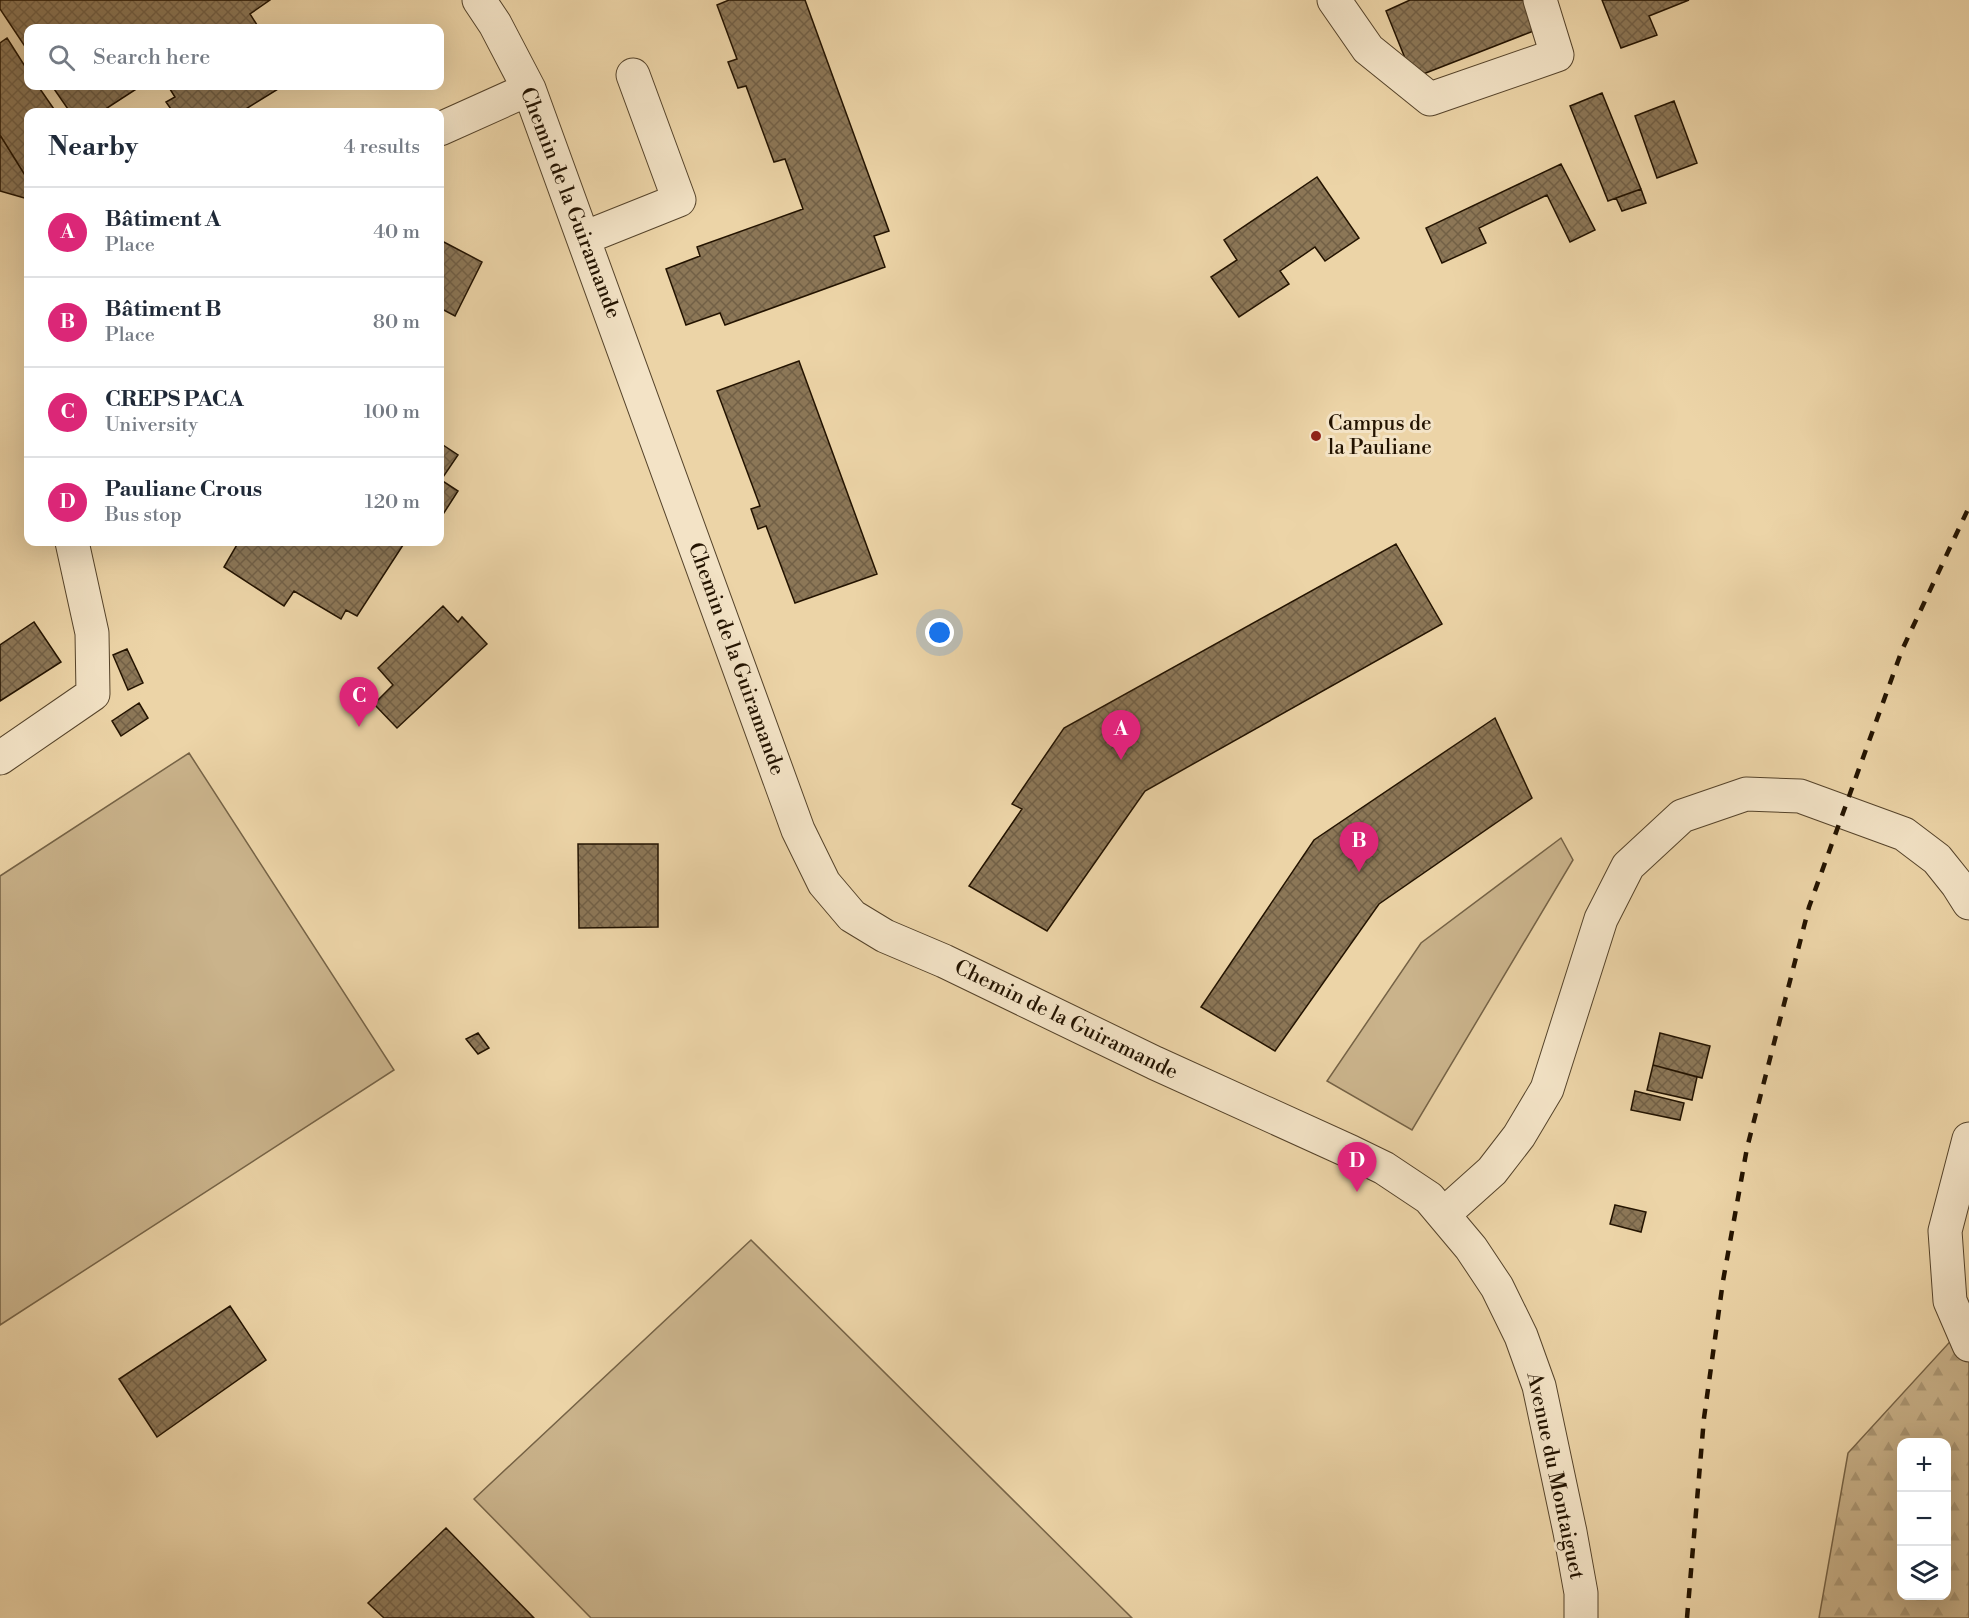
<!DOCTYPE html>
<html lang="en">
<head>
<meta charset="utf-8">
<style>
	body { margin:0; font-family:"Libre Bodoni",serif; background:#f2f2f3; color:#1f2937 }
	.controls { position:absolute; right:18px; bottom:18px; display:grid; overflow:hidden; border-radius:12px; box-shadow:0 6px 24px #0002 }
	.controls button { width:54px; height:54px; display:grid; place-items:center; padding:0; border:0; border-bottom:2px solid #e0e1e3; background:#fff; color:#1f2937; font:30px sans-serif }
	.you { position:absolute; left:940px; top:633px; width:21px; height:21px; margin:-15px; border:4px solid #fff; border-radius:50%; background:#1a73e8; box-shadow:0 0 0 9px #1a73e833 }
	.badge { display:grid; place-items:center; width:39px; height:39px; border-radius:50%; background:#db2777; color:#fff; font-size:20px; font-weight:700 }
	.pin { position:absolute; translate:-50% -50px; filter:drop-shadow(0 2px 3px #0008) }
	.pin::after { content:''; position:absolute; top:32px; width:21px; height:18px; background:inherit; clip-path:polygon(0 0,100% 0,50% 100%) }
	.list { margin:0; padding:0; list-style:none }
	h2 { display:flex; justify-content:space-between; align-items:center; height:78px; margin:0; padding:0 24px; font-size:26px }
	h2 small { font-size:20px; font-weight:400; color:#747a83 }
	.list li { display:grid; grid-template-columns:39px 1fr auto; gap:18px; align-items:center; box-sizing:border-box; height:90px; padding:0 24px; border-top:2px solid #e0e1e3 }
	.list b { display:block; font-size:22px; white-space:nowrap }
	.list p { margin:0; font-size:20px; white-space:nowrap; color:#747a83 }
	.list em { font-size:20px; font-style:normal; color:#747a83 }
	.icon { flex:none; width:33px; height:33px; fill:none; stroke:currentColor; stroke-width:2; stroke-linecap:round; stroke-linejoin:round }
	.map { position:relative; flex:none; width:1969px; height:1618px; overflow:hidden }
	.search { position:absolute; background:#fff; box-shadow:0 6px 24px #0002; left:24px; top:24px; width:420px; height:66px; display:flex; align-items:center; gap:15px; box-sizing:border-box; padding:0 21px; border-radius:12px; color:#747a83; font-size:22px }
	.panel { position:absolute; background:#fff; box-shadow:0 6px 24px #0002; left:24px; top:108px; width:420px; height:438px; border-radius:12px }
	.map>svg:first-child { display:block }
	.green { fill:#cab38b; stroke:#766346; stroke-width:1.5 }
	.forest { fill:url(#forest-firs); stroke:#766346; stroke-width:1.5; fill-rule:evenodd }
	.building { fill:url(#building-cross-hatch); stroke:#231300; stroke-width:1.5 }
	.lines { fill:none; stroke-linecap:round; stroke-linejoin:round }
	.minor-casing { stroke:#55432a; stroke-width:35 }
	.minor { stroke:#f3e3c6; stroke-width:33 }
	.rail { stroke:#231300; stroke-width:4.5; stroke-dasharray:10 10; stroke-linecap:butt }
	.poi-dot { fill:#8f2418; stroke:#f3e3c6; stroke-width:2 }
	.labels { text-anchor:middle; dominant-baseline:central; stroke-width:6; stroke-linejoin:round; paint-order:stroke }
	.street-label { font-size:21px; fill:#231300; stroke:#f3e3c6 }
	.poi-label { font-size:21px; fill:#231300; stroke:#f3e3c6; text-anchor:start }
</style>
</head>
<body>
<div class="map">
<svg width="1969" height="1618" viewBox="0 0 1969 1618">
	<defs>
		<pattern id="forest-firs" width="22" height="20" patternUnits="userSpaceOnUse" patternTransform="scale(1.5)"><rect width="22" height="20" fill="#cab38b"/><path d="M5 1l3.5 6h-7zM16 11l3.5 6h-7z" fill="#ad9976"/></pattern>
		<pattern id="building-cross-hatch" width="8" height="8" patternUnits="userSpaceOnUse" patternTransform="scale(1.5)"><rect width="8" height="8" fill="#8c7757"/><path d="M0 0l8 8M0 8l8-8" fill="none" stroke="#726046"/></pattern>
	</defs>
	<rect width="100%" height="100%" fill="#ecd4a7"/>
	<filter id="stains"><feTurbulence type="fractalNoise" baseFrequency=".00333" numOctaves="4"/><feColorMatrix values="0 0 0 0 .2 0 0 0 0 .09 0 0 0 0 .02 0 0 0 .5 -.17"/></filter>
	<radialGradient id="worn" r=".72"><stop offset=".6" stop-color="#630" stop-opacity="0"/><stop offset="1" stop-color="#630" stop-opacity=".3"/></radialGradient>
	<path class="green" d="M 189,753 L 394,1070 L 0,1325 L 0,876 Z
		M 1561,838 L 1573,860 L 1412,1130 L 1327,1081 L 1421,943 Z
		M 751,1240 L 1132,1618 L 591,1618 L 474,1499 Z"/>
	<path class="forest" d="M 1969,1321 L 1969,1618 L 1819,1618 L 1848,1453 ZM 1902,1442 L 1946,1442 L 1946,1596 L 1902,1596 Z"/>
	<path class="building" d="M 0,0 L 270,0 L 250,14 L 259,28 L 28,28 L 28,51 L 0,9 Z
		M 729,0 L 805,0 L 889,231 L 874,236 L 885,267 L 725,325 L 720,313 L 686,325 L 666,269 L 700,256 L 697,247 L 803,209 L 785,159 L 774,162 L 746,86 L 738,88 L 728,62 L 737,59 L 717,5 Z
		M 1410,0 L 1524,0 L 1536,30 L 1413,78 L 1386,11 Z
		M 1602,0 L 1689,0 L 1649,16 L 1657,35 L 1621,48 Z
		M 7,38 L 28,71 L 28,86 L 38,86 L 56,112 L 28,112 L 28,180 L 0,135 L 0,43 Z
		M 52,86 L 141,86 L 101,112 L 70,112 Z
		M 168,86 L 283,86 L 241,112 L 173,112 L 166,102 L 175,97 Z
		M 1602,93 L 1641,189 L 1608,201 L 1570,106 Z
		M 1674,101 L 1697,163 L 1657,178 L 1635,116 Z
		M 0,135 L 28,180 L 28,199 L 0,191 Z
		M 1561,164 L 1595,230 L 1570,242 L 1547,195 L 1479,228 L 1486,243 L 1442,263 L 1426,228 Z
		M 1317,177 L 1359,238 L 1325,261 L 1315,247 L 1280,271 L 1289,284 L 1239,317 L 1211,277 L 1237,260 L 1224,240 Z
		M 1641,189 L 1646,203 L 1622,211 L 1616,198 Z
		M 440,240 L 482,262 L 455,316 L 440,308 Z
		M 799,361 L 877,574 L 795,603 L 766,526 L 758,529 L 751,509 L 760,506 L 717,391 Z
		M 440,443 L 458,455 L 441,480 L 458,491 L 440,519 Z
		M 235,542 L 405,542 L 357,616 L 346,610 L 341,619 L 294,591 L 284,606 L 224,567 L 238,543 Z
		M 1396,544 L 1442,624 L 1145,791 L 1047,931 L 969,886 L 1022,809 L 1012,804 L 1064,728 Z
		M 443,606 L 458,622 L 462,617 L 487,644 L 397,728 L 374,704 L 393,685 L 378,668 Z
		M 34,622 L 61,662 L 0,701 L 0,645 Z
		M 127,649 L 143,683 L 128,690 L 113,655 Z
		M 139,703 L 148,718 L 121,736 L 112,721 Z
		M 1495,718 L 1532,798 L 1379,904 L 1275,1051 L 1201,1007 L 1314,840 Z
		M 578,844 L 658,844 L 658,927 L 579,928 Z
		M 478,1033 L 489,1048 L 478,1054 L 466,1039 Z
		M 1660,1033 L 1710,1046 L 1702,1078 L 1653,1065 Z
		M 1653,1065 L 1697,1077 L 1692,1100 L 1647,1090 Z
		M 1635,1091 L 1684,1103 L 1680,1120 L 1631,1110 Z
		M 1615,1205 L 1646,1212 L 1641,1232 L 1610,1224 Z
		M 230,1306 L 266,1360 L 157,1437 L 119,1379 Z
		M 446,1528 L 534,1618 L 384,1618 L 368,1603 Z"/>
	<g class="lines">
		<defs>
			<path id="minor" d="M 479,0 L 495,24 L 529,89 L 798,830 L 824,883 L 852,916 L 885,936 L 944,961 L 1155,1063 L 1351,1152 L 1384,1168 L 1429,1198 L 1471,1248 L 1497,1287 L 1521,1336 L 1539,1386 L 1570,1532 L 1581,1593 L 1581,1618
				M 1334,0 L 1368,49 L 1430,99 L 1557,55 L 1540,0
				M 440,129 L 529,89
				M 584,238 L 679,200 L 633,75
				M 0,758 L 93,694 L 92,633 L 72,542
				M 1969,1139 L 1945,1231 L 1950,1301 L 1969,1345
				M 1444,1214 L 1492,1171 L 1519,1136 L 1547,1089 L 1601,919 L 1628,866 L 1682,816 L 1746,794 L 1800,796 L 1904,834 L 1937,859 L 1957,884 L 1969,903"/>
		</defs>
		<use href="#minor" class="minor-casing"/>
		<use href="#minor" class="minor"/>
		<path class="rail" d="M 1687,1618 L 1704,1418 L 1723,1281 L 1747,1148 L 1809,907 L 1902,650 L 1969,507"/>
	</g>
	<circle class="poi-dot" cx="1316" cy="436" r="6"/>
	<g class="labels">
		<g class="street-label">
			<text transform="translate(570 203) rotate(69)">Chemin de la Guiramande</text>
			<text transform="translate(736 659) rotate(70)">Chemin de la Guiramande</text>
			<text transform="translate(1066 1020) rotate(26)">Chemin de la Guiramande</text>
			<text transform="translate(1555 1476) rotate(78)">Avenue du Montaiguet</text>
		</g>
		<g class="poi-label">
			<text x="1328" y="424">Campus de<tspan x="1328" dy="24">la Pauliane</tspan></text>
		</g>
	</g>
	<rect width="100%" height="100%" filter="url(#stains)"/>
	<rect width="100%" height="100%" fill="url(#worn)"/>
</svg>
<div class="controls">
<button>+</button>
<button>−</button>
<button><svg class="icon" aria-label="layers" viewBox="0 0 24 24"><path d="M12 4l9 5-9 5-9-5zM3 14l9 5 9-5"/></svg></button>
</div>
<div class="you"></div>
<div class="pin badge" style="left:1121px;top:760px">A</div>
<div class="pin badge" style="left:1359px;top:872px">B</div>
<div class="pin badge" style="left:359px;top:727px">C</div>
<div class="pin badge" style="left:1357px;top:1192px">D</div>
<div class="search"><svg class="icon" aria-label="search" viewBox="0 0 24 24"><circle cx="10" cy="10" r="6"/><path d="M15 15l6 6"/></svg>Search here</div>
<section class="panel">
<h2>Nearby<small>4 results</small></h2>
<ul class="list">
<li><span class="badge">A</span><div><b>Bâtiment A</b><p>Place</p></div><em>40 m</em></li>
<li><span class="badge">B</span><div><b>Bâtiment B</b><p>Place</p></div><em>80 m</em></li>
<li><span class="badge">C</span><div><b>CREPS PACA</b><p>University</p></div><em>100 m</em></li>
<li><span class="badge">D</span><div><b>Pauliane Crous</b><p>Bus stop</p></div><em>120 m</em></li>
</ul>
</section>
</div>
</body>
</html>
